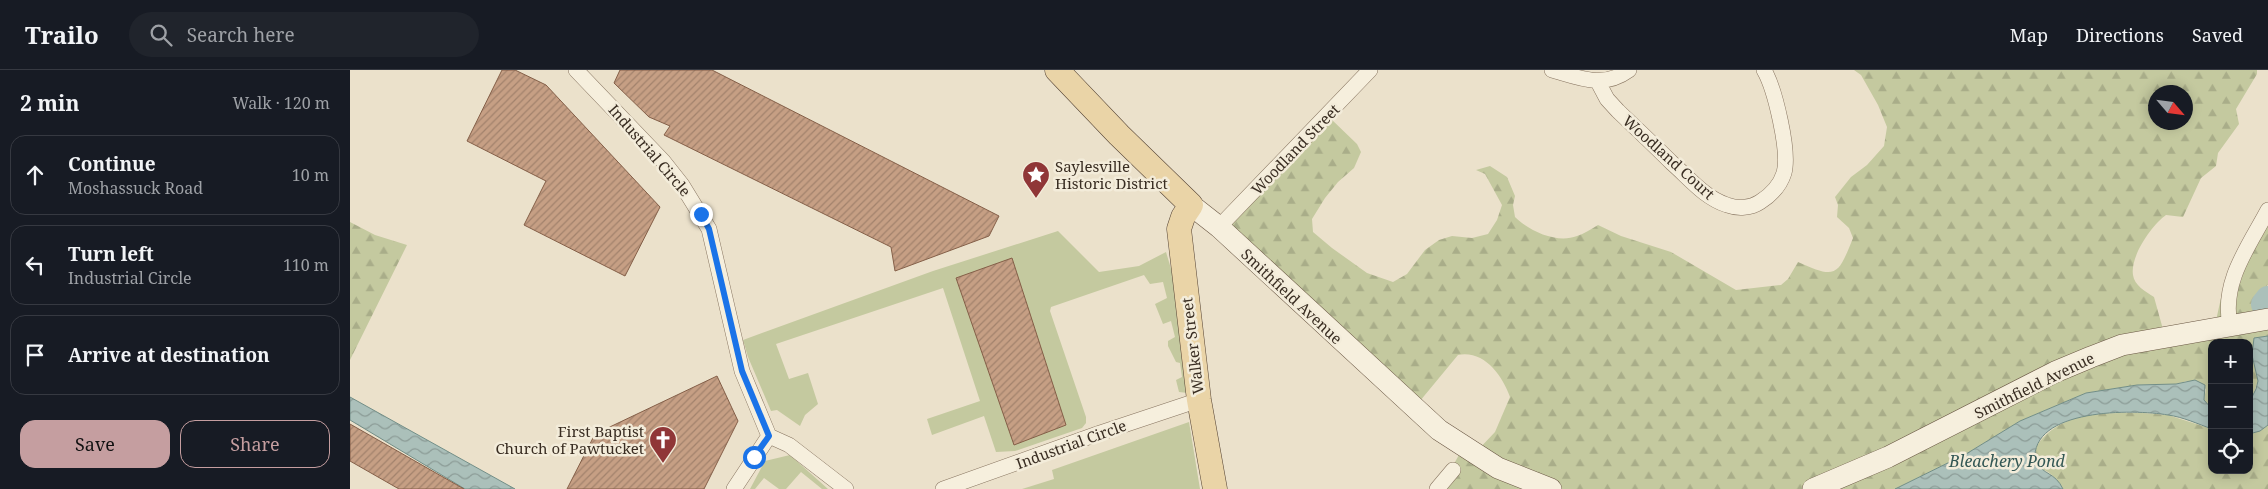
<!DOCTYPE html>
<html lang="en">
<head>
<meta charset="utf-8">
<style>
	body { margin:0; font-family:"Noto Serif",serif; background:#20242c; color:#f1f3f6 }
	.controls { position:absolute; right:15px; bottom:15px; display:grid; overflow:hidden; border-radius:10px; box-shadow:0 2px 12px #0003 }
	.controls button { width:45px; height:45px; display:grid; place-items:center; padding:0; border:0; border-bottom:1px solid #363941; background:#171b24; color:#f1f3f6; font:25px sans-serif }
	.compass { position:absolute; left:1798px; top:15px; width:45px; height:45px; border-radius:50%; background:#171b24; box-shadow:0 2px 12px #0003; rotate:118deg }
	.stop { position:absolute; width:15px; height:15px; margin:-11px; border:4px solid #1a73e8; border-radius:50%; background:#fff }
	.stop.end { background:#1a73e8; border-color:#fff; box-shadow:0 1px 5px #0008 }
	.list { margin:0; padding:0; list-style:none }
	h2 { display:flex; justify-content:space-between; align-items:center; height:65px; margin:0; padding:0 20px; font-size:21px }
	h2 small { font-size:16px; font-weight:400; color:#9ea1a6 }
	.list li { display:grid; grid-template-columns:32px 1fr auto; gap:15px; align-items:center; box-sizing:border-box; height:80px; margin:0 10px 10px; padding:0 10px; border:1px solid #363941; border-radius:15px }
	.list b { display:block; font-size:19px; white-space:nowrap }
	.list p { margin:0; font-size:16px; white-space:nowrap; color:#9ea1a6 }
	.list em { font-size:16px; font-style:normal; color:#9ea1a6 }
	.actions { display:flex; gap:10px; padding:15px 20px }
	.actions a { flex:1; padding:11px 0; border:1px solid #c59ea0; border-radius:15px; text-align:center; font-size:18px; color:#c59ea0 }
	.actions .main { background:#c59ea0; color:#111 }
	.icon { flex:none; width:28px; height:28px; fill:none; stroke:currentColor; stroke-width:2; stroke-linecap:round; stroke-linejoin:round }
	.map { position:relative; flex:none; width:1918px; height:419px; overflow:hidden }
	header { display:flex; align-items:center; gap:30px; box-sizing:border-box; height:70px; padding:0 25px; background:#171b24; border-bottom:1px solid #363941 }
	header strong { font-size:24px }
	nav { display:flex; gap:28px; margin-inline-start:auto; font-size:18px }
	.search { width:350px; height:45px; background:#20242c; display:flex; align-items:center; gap:12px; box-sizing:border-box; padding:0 18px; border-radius:28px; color:#9ea1a6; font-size:19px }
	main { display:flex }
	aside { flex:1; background:#171b24 }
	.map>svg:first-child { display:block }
	.green { fill:#c4c99f }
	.forest { fill:url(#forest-firs); fill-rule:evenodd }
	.water { fill:url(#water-waves); stroke:#728e87 }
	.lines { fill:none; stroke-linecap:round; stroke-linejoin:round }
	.river { stroke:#abc0ba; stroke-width:26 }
	.building { fill:url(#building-hatch); stroke:#845f48 }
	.street-casing { stroke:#877460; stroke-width:16 }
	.secondary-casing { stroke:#695643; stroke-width:22 }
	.primary-casing { stroke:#554334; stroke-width:25 }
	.street { stroke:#f6efdd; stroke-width:15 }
	.secondary { stroke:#f6efdd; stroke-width:21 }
	.primary { stroke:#ead4a7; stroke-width:24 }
	.route { stroke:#1a73e8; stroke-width:6 }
	.labels { text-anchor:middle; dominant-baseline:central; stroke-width:5; stroke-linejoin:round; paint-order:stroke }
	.street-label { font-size:15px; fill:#392d22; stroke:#f3ecda }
	.poi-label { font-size:15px; fill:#392d22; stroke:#f3ecda; text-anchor:start }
	.water-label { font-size:16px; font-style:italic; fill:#335754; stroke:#f3ecda }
</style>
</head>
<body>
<header>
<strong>Trailo</strong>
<div class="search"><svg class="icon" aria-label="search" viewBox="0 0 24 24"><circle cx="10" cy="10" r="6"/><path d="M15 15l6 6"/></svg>Search here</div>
<nav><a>Map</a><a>Directions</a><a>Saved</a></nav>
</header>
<main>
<aside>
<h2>2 min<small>Walk · 120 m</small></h2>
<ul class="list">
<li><svg class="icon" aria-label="ahead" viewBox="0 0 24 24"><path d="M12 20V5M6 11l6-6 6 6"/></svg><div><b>Continue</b><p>Moshassuck Road</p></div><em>10 m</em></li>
<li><svg class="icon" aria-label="left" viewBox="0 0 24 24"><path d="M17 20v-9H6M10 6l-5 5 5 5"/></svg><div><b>Turn left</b><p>Industrial Circle</p></div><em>110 m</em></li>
<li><svg class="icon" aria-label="arrive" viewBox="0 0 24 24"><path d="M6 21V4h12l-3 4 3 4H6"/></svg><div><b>Arrive at destination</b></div></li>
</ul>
<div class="actions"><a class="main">Save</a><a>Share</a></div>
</aside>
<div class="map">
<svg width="1918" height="419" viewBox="0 0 1918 419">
	<defs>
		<pattern id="forest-firs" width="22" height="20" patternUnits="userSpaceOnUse" patternTransform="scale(1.25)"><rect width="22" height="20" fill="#c4c99f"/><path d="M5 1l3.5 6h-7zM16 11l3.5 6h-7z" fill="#a9ad89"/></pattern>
		<pattern id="water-waves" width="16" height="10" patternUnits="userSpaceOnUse" patternTransform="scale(1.25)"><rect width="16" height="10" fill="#abc0ba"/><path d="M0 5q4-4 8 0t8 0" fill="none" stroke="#8c9c97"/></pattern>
		<pattern id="building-hatch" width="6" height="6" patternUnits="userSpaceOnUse" patternTransform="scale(1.25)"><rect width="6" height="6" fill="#c69f84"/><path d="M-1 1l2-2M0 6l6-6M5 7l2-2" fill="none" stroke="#a2826c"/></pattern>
	</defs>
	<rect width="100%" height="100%" fill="#ebe1cb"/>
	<path class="green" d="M 708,161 L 749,202 L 789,196 L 816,182 L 822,202 L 838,323 L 829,322 L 826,310 L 832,307 L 830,293 L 826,292 L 818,276 L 818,271 L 825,267 L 821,251 L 813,254 L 805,234 L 817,228 L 813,212 L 800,214 L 794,205 L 701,237 L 700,241 L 736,347 L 736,353 L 732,358 L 665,381 L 646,382 L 634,346 L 582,365 L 577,349 L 630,331 L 593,218 L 426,274 L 439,309 L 458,303 L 468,334 L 455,345 L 450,356 L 427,340 L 421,341 L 398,287 L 393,270 L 583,201 Z
		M 839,352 L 850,419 L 672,419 L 704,409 L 702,400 Z
		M 440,385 L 478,419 L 472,419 L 451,402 L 436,419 L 429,419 L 414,408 L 405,419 L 400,419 L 415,391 Z"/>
	<path class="forest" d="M 1504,0 L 1907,0 L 1907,4 L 1886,39 L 1889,54 L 1868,83 L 1866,96 L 1851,108 L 1833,147 L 1816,145 C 1802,155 1780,186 1783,205 C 1784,215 1796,222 1804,227 L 1814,263 L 1865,255 L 1873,219 L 1918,132 L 1918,214 L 1909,233 L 1918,232 L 1918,266 L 1904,269 L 1902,285 L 1908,311 L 1900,333 L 1899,273 L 1862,273 L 1862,339 L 1854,330 L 1856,319 L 1837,311 L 1826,314 L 1787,315 L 1736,323 L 1670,351 L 1616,384 L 1545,419 L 1085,419 L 1094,412 L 1110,383 L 1126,382 L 1145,362 L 1160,327 C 1152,305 1134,280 1108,285 L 1065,337 L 873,164 L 980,48 L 1007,74 L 1011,82 L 1004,98 L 988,112 L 975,128 L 962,149 L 963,162 L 982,178 L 1017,203 L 1043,212 L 1057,204 L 1075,180 L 1089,170 L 1102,166 L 1122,168 L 1138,164 L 1147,150 L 1152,135 L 1135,104 L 1126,100 L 1140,96 L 1157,107 L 1165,126 L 1163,135 L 1165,147 C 1179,161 1207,174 1227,166 C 1234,164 1241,159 1248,155 L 1271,166 L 1321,182 L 1386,220 L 1431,215 L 1438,209 L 1448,192 C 1487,210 1488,205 1503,168 L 1499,158 L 1487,147 L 1488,135 L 1485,127 L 1501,107 L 1517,95 L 1534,76 L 1537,57 L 1528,35 L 1511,5 ZM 1806,22 L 1836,22 L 1836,52 L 1806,52 Z
		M 0,152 L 25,165 L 57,175 L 0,290 Z
		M 1793,343 L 1818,345 L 1862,359 L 1862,400 L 1899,400 L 1899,364 L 1910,361 L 1918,355 L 1918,419 L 1713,419 C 1710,414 1703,405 1698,402 C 1693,399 1689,399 1686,393 C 1682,384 1686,375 1692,369 C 1718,340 1758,343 1793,343 Z"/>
	<path class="water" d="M 1918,266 L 1918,355 L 1910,361 L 1899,364 L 1899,333 L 1906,319 L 1908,311 L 1902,285 L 1904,268 Z
		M 1845,310 L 1855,315 L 1854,330 L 1862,339 L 1862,359 C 1848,354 1833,347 1818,345 C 1784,339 1680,338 1685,391 C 1693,405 1705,402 1713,419 L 1545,419 L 1616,384 L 1670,351 L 1736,323 L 1787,315 L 1826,314 Z
		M 0,327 L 165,419 L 115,419 L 0,350 Z"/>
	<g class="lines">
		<path class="river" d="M 1914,234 L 1918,229"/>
	</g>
	<path class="building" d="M 152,0 L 165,0 L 196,15 L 310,137 L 275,206 L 174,155 L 196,111 L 117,71 Z
		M 270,0 L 362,0 L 649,146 L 639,166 L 545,201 L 541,177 L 314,65 L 320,56 L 299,47 L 264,13 Z
		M 662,188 L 716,355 L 664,375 L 606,208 Z
		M 367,306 L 388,351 L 354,419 L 217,419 L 245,364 Z
		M 0,354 L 114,419 L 49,419 L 0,391 Z"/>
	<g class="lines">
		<defs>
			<path id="street" d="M 226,0 L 313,91 L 332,115 L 359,159 L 392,301 L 419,366 L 439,375 L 496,419
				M 1202,0 C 1230,8 1253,19 1279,0
				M 1248,12 L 1257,29 L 1268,41 C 1287,59 1305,76 1323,94 C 1340,109 1355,128 1377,135 C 1388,139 1401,138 1410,132 C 1421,125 1430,116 1434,103 C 1440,82 1425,19 1414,0
				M 869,157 L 1020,0
				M 1880,255 C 1871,212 1899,176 1918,140
				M 384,419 L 419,366
				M 593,419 L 747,364 L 849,330
				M 1087,419 L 1103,400"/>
			<path id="secondary" d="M 841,135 L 869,157 L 1089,360 L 1148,398 L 1201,419
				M 1463,419 L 1538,387 L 1705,302 L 1741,287 L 1772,275 L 1918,249"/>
			<path id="primary" d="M 707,0 L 769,65 L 841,135 L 833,147 L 829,159 L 849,330 L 865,419"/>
		</defs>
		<use href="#street" class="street-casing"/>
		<use href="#secondary" class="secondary-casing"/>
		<use href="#primary" class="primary-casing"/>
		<use href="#street" class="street"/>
		<use href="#secondary" class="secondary"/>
		<use href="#primary" class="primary"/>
	</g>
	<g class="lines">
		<path class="route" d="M 351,144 L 359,159 L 392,301 L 419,366 L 404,387"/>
	</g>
	<defs>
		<symbol id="sight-pin" viewBox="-11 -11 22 30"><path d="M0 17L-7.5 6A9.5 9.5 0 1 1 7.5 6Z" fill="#903637" stroke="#f3ecda"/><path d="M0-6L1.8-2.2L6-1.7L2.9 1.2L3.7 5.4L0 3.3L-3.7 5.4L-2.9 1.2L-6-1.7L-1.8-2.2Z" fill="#fff"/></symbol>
		<symbol id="church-pin" viewBox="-11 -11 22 30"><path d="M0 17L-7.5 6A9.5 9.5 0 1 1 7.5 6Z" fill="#903637" stroke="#f3ecda"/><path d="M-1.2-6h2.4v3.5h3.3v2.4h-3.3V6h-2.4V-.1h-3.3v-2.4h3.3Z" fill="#fff"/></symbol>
	</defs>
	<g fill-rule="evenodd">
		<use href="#sight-pin" x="670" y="89" width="32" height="43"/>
		<use href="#church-pin" x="297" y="354" width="32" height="43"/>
	</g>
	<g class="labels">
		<g class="street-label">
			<text transform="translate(945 79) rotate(-46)">Woodland Street</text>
			<text transform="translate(300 80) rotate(49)">Industrial Circle</text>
			<text transform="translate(1319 87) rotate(42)">Woodland Court</text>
			<text transform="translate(942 226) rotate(43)">Smithfield Avenue</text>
			<text transform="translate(842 276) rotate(-97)">Walker Street</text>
			<text transform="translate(1684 315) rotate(-26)">Smithfield Avenue</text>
			<text transform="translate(721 374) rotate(-20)">Industrial Circle</text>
		</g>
		<g class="poi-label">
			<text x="705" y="96">Saylesville<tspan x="705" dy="17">Historic District</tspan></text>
			<text x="294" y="361" text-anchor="end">First Baptist<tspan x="294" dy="17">Church of Pawtucket</tspan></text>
		</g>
		<g class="water-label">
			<text x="1657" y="391">Bleachery Pond</text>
		</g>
	</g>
</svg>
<div class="controls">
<button>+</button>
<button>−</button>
<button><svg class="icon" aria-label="locate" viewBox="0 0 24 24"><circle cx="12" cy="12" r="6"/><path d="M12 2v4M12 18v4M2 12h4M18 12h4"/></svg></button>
</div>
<svg class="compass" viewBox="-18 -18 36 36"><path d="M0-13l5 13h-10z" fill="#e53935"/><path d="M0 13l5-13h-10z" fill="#9ea1a6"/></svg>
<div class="stop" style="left:404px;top:387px"></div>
<div class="stop end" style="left:351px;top:144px"></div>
</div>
</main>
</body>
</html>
